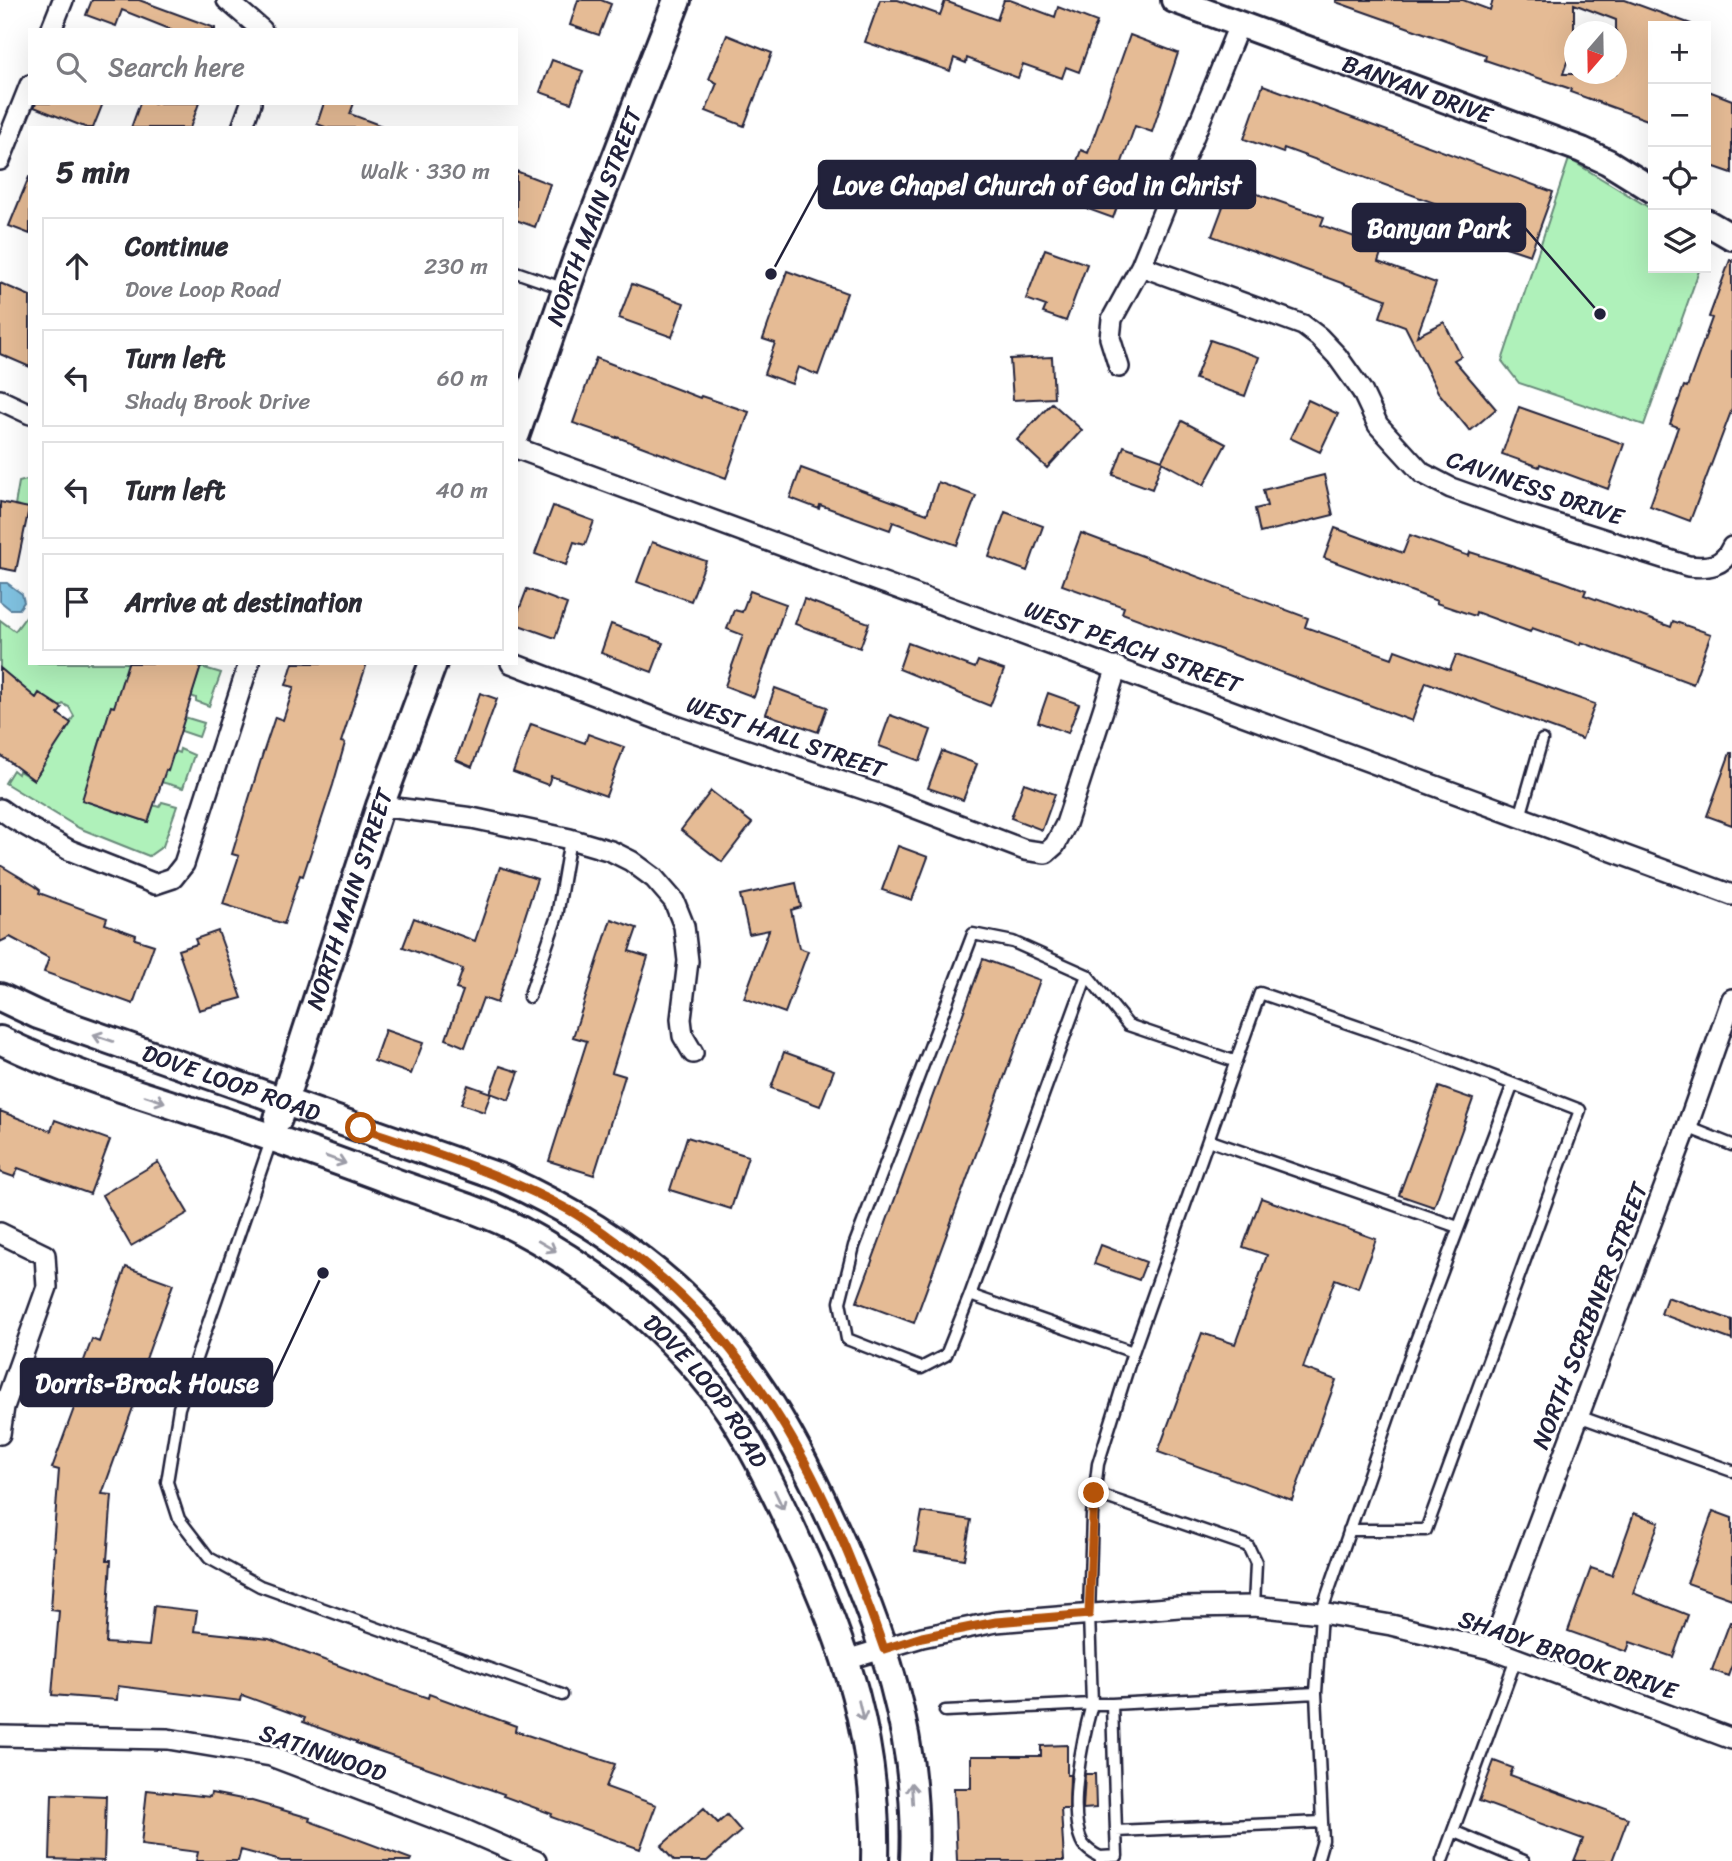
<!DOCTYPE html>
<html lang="en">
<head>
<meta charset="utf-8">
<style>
	body { margin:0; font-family:Sriracha,sans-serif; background:#f7f7f7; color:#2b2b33 }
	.controls { position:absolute; right:21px; top:21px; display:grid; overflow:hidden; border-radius:0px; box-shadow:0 7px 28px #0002 }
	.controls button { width:63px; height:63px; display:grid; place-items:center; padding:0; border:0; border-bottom:2px solid #e1e1e2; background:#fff; color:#2b2b33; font:35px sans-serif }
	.compass { position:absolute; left:1564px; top:21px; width:63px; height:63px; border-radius:50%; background:#fff; box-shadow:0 7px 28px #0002; rotate:200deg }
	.stop { position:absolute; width:21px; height:21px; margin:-16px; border:5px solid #b45309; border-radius:50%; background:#fff }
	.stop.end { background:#b45309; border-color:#fff; box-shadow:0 2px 7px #0008 }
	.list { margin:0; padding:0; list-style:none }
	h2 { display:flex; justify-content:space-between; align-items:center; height:91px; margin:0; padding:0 28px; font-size:30px }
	h2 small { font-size:23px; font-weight:400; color:#7c7c81 }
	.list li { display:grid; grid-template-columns:46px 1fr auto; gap:21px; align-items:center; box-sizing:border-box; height:98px; margin:0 14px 14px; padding:0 14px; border:2px solid #e1e1e2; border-radius:0px }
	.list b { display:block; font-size:26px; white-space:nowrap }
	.list p { margin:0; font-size:23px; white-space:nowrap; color:#7c7c81 }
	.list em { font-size:23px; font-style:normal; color:#7c7c81 }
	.icon { flex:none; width:38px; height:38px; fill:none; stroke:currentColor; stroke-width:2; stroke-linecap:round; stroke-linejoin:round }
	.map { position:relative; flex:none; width:1732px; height:1861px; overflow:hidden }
	.search { position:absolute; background:#fff; box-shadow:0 7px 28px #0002; left:28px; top:28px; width:490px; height:77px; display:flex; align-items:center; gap:18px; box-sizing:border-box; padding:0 24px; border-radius:0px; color:#7c7c81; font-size:26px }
	.panel { position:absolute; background:#fff; box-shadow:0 7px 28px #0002; left:28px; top:126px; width:490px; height:539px; border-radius:0px }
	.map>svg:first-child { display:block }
	.green { fill:#aff1ba; stroke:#688a7a; stroke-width:2 }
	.water { fill:#80c2e1; stroke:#5a829f; stroke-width:2 }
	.building { fill:#e5bb95; stroke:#22223b; stroke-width:2; fill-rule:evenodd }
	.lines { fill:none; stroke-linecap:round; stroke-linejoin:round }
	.service-casing { stroke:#22223b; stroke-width:15 }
	.minor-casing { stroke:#22223b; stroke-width:24 }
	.tertiary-casing { stroke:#22223b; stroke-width:30 }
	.secondary-casing { stroke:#22223b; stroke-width:32 }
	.service { stroke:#fff; stroke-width:10 }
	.minor { stroke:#fff; stroke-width:19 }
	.tertiary { stroke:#fff; stroke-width:24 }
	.secondary { stroke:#fff; stroke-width:26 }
	.oneway { stroke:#9c9ca7 }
	.route { stroke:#b45309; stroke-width:9 }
	.labels { text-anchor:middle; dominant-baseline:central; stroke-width:6; stroke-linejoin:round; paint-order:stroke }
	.street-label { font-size:24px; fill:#22223b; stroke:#fff }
	.leader { fill:none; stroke:#22223b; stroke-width:2.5 }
	.callout-dot { fill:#22223b; stroke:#fff; stroke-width:2.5 }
	.callout { fill:#22223b; stroke:#22223b; stroke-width:2.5 }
	.callout-label { font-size:26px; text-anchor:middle; font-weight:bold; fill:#fff }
</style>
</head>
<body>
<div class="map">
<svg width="1732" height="1861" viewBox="0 0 1732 1861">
	<rect width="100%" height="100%" fill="#fff"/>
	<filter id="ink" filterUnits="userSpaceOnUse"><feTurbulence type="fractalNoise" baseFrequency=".0143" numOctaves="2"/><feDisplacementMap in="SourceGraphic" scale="14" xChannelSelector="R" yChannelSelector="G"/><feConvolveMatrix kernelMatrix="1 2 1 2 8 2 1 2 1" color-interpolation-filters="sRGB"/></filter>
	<g filter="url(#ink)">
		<path class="green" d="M 1569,159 L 1653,210 L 1653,268 L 1700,268 L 1644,425 L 1519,383 L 1502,361 Z
			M 30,479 L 30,509 L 15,505 L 19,482 Z
			M 30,611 L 30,663 L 128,663 L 181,716 L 204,723 L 199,737 L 111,707 L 98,748 L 167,771 L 174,751 L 179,753 L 180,749 L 194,755 L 183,788 L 154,780 L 83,798 L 85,801 L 148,822 L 153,805 L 159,807 L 162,802 L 177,806 L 163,846 L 149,856 L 79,828 L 5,783 L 13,770 L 18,774 L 19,771 L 34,780 L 74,716 L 69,707 L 63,704 L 60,707 L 39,694 L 0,753 L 27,691 L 0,668 L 0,620 L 15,631 Z
			M 201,667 L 221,673 L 209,706 L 196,701 L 196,698 L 191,696 Z"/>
		<path class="water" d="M 0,583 L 7,583 L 22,594 L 24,602 L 19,609 L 10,609 L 0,601 Z"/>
		<path class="building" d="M 92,0 L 139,0 L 215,28 L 215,30 L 172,30 L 122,10 L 116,26 L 86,15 Z
			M 578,0 L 601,0 L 611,4 L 599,35 L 570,25 Z
			M 880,0 L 898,0 L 940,15 L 945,1 L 997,20 L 1004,0 L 1010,0 L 1055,17 L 1058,7 L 1097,22 L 1079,72 L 1066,67 L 1062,78 L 1023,64 L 1018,78 L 967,58 L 966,63 L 954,58 L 950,71 L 865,42 Z
			M 1336,0 L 1463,0 L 1490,10 L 1493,0 L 1625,0 L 1691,24 L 1691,26 L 1653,26 L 1653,122 L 1570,92 L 1571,89 L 1485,60 L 1486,55 L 1336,2 ZM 1574,4 L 1616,20 L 1616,74 L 1563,74 L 1574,41 Z
			M 727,35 L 772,53 L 744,126 L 706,111 L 717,83 L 709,79 Z
			M 1130,35 L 1178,53 L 1152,132 L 1135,126 L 1121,165 L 1131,168 L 1113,218 L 1063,200 L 1081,150 L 1088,153 Z
			M 552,60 L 583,71 L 571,103 L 540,92 Z
			M 1263,85 L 1553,192 L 1530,255 L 1506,247 L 1509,238 L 1475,226 L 1473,230 L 1436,216 L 1440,205 L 1284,148 L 1283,153 L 1244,139 Z
			M 1706,90 L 1732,100 L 1732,173 L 1706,164 Z
			M 36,103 L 103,103 L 93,128 L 87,128 L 34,107 Z
			M 140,103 L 199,103 L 190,128 L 131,128 Z
			M 324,103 L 354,103 L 350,114 L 382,126 L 382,128 L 328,128 L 317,124 Z
			M 516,171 L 550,184 L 535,227 L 516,220 Z
			M 29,177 L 30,177 L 30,234 L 9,226 Z
			M 1231,185 L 1324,217 L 1321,225 L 1383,247 L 1378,262 L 1436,283 L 1417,336 L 1444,322 L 1461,356 L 1454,360 L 1496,409 L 1470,431 L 1438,392 L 1405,326 L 1380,317 L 1386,299 L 1212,236 Z
			M 1045,249 L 1087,264 L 1066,321 L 1043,313 L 1046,306 L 1026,299 Z
			M 1730,260 L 1732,260 L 1732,409 L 1690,521 L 1650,506 L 1678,427 L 1670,424 L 1684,386 L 1687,387 L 1712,318 L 1709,317 Z
			M 787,271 L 847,293 L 818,375 L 798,367 L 792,384 L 764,374 L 775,343 L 763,339 Z
			M 0,283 L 30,296 L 30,367 L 0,354 Z
			M 632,284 L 684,303 L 672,337 L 619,318 Z
			M 1210,340 L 1259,357 L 1245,396 L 1195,379 Z
			M 1052,357 L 1054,398 L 1013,400 L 1010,359 Z
			M 596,358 L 700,398 L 701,396 L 749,412 L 726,478 L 617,437 L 617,438 L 573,423 Z
			M 1308,400 L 1338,414 L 1320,452 L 1290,438 Z
			M 1052,403 L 1082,430 L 1047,468 L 1017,440 Z
			M 1519,407 L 1624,444 L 1608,489 L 1540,464 L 1539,467 L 1502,454 Z
			M 1182,421 L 1226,444 L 1204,485 L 1162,462 L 1152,489 L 1113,475 L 1124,446 L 1162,460 Z
			M 801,468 L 927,514 L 938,482 L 976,496 L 957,545 L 893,522 L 890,530 L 820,505 L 819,509 L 790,498 Z
			M 1324,475 L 1333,515 L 1260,533 L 1255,509 L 1267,506 L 1263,490 Z
			M 0,502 L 29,508 L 16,571 L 0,568 Z
			M 553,506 L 594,521 L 585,545 L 574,542 L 566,565 L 535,554 Z
			M 1005,512 L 1043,526 L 1027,571 L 989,557 Z
			M 1335,528 L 1403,553 L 1410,535 L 1469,556 L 1470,552 L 1561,581 L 1586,590 L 1584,595 L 1671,627 L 1673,621 L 1711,634 L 1693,684 L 1581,642 L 1580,645 L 1532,628 L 1530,632 L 1476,612 L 1475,616 L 1436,603 L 1437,601 L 1392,584 L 1392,583 L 1324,558 Z
			M 1081,533 L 1308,618 L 1305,627 L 1392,658 L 1395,650 L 1450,670 L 1456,655 L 1595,704 L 1582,739 L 1426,682 L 1412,721 L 1122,613 L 1124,607 L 1062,585 Z
			M 652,542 L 706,561 L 691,601 L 637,582 Z
			M 527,589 L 567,604 L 555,638 L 516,624 L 516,618 Z
			M 750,591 L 786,604 L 754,697 L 725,686 L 743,635 L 727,629 L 734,610 L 742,612 Z
			M 804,599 L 869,623 L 860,648 L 795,624 Z
			M 611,624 L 663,643 L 652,672 L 601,653 Z
			M 908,643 L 975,668 L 978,661 L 1004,670 L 990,706 L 899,669 Z
			M 128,663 L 202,663 L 168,771 L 166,770 L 148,822 L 82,800 L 111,706 L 114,707 Z
			M 293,663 L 367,663 L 341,742 L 345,743 L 333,785 L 303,876 L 300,875 L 284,924 L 223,904 L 239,856 L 232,854 L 263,753 L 275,717 L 283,720 L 294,687 L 286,685 Z
			M 0,668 L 36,698 L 39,693 L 62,708 L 58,714 L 71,723 L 34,780 L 0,755 Z
			M 775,688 L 827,707 L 818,732 L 766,714 Z
			M 480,693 L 497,699 L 472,767 L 456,760 Z
			M 1048,693 L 1079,704 L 1068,733 L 1038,722 Z
			M 890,715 L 931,730 L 920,761 L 879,746 Z
			M 531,724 L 585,743 L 588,734 L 624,747 L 606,796 L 551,776 L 548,785 L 513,772 Z
			M 942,751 L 977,764 L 963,800 L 928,788 Z
			M 1730,753 L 1732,753 L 1732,825 L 1707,816 Z
			M 1024,783 L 1055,794 L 1042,830 L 1011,818 Z
			M 711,791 L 752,823 L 722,862 L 681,830 Z
			M 898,846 L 928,857 L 912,900 L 882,890 Z
			M 0,865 L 35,886 L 40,890 L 39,893 L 107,918 L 105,924 L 136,935 L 135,939 L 154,945 L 133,1004 L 44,972 L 49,958 L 10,937 L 0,942 Z
			M 500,867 L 537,879 L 497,1003 L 483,998 L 465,1047 L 446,1039 L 463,991 L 456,989 L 463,969 L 403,947 L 414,918 L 475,941 Z
			M 796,883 L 801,907 L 791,910 L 799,948 L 808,951 L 785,1013 L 744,998 L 769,930 L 749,934 L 740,895 Z
			M 611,919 L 637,928 L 629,951 L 648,957 L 612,1072 L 625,1076 L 594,1175 L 549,1161 L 587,1041 L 573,1037 Z
			M 218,931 L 242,998 L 199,1010 L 178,950 L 197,944 L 195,939 Z
			M 983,959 L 1040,980 L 914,1323 L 857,1302 Z
			M 385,1030 L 423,1043 L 411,1074 L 374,1061 Z
			M 784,1052 L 834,1070 L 820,1106 L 771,1088 Z
			M 500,1066 L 519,1072 L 509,1100 L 490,1093 Z
			M 468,1085 L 491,1093 L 484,1112 L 461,1104 Z
			M 1439,1087 L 1473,1099 L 1434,1207 L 1399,1195 Z
			M 0,1111 L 51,1131 L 55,1120 L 110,1140 L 90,1194 L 18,1168 L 14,1177 L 0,1172 Z
			M 687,1137 L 748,1156 L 731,1209 L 670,1190 Z
			M 158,1162 L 188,1213 L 131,1246 L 102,1195 Z
			M 1261,1198 L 1376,1239 L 1358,1288 L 1335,1279 L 1303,1368 L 1336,1380 L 1292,1500 L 1158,1452 L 1202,1333 L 1235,1344 L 1267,1255 L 1243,1247 Z
			M 1101,1245 L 1146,1262 L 1139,1280 L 1094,1264 Z
			M 126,1267 L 173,1284 L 146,1359 L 150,1360 L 102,1494 L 112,1495 L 107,1560 L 111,1560 L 106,1643 L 149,1646 L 154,1606 L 197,1611 L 194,1631 L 269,1639 L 379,1681 L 428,1698 L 429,1694 L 516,1726 L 515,1731 L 615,1764 L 606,1787 L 656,1805 L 640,1849 L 551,1817 L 552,1814 L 503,1796 L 504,1794 L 356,1743 L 357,1742 L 303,1722 L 305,1718 L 242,1695 L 241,1701 L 118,1686 L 117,1700 L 52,1695 L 59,1611 L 51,1610 L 55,1547 L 53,1546 L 59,1470 L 52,1468 L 80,1392 L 73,1390 L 92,1339 L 99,1342 Z
			M 1667,1297 L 1732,1320 L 1732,1340 L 1661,1314 Z
			M 1713,1511 L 1732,1518 L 1732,1599 L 1687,1583 Z
			M 922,1512 L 971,1520 L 964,1559 L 915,1551 Z
			M 1634,1513 L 1659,1522 L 1633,1593 L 1688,1615 L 1673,1657 L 1630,1642 L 1627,1652 L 1568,1631 L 1591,1568 L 1612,1575 Z
			M 1730,1622 L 1732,1622 L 1732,1665 L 1728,1676 L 1712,1670 Z
			M 1067,1745 L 1067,1775 L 1070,1775 L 1069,1809 L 1061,1809 L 1064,1861 L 957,1861 L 954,1788 L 971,1788 L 971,1756 L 1041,1756 L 1041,1746 Z
			M 1494,1761 L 1513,1768 L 1510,1775 L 1628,1818 L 1612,1861 L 1574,1861 L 1583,1839 L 1479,1801 Z
			M 1085,1774 L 1095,1774 L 1096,1808 L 1083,1809 Z
			M 147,1790 L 210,1797 L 211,1793 L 252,1801 L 310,1818 L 309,1821 L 411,1859 L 410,1861 L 281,1861 L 241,1850 L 238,1861 L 196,1861 L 198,1852 L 141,1845 Z
			M 52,1794 L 106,1796 L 104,1861 L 50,1859 Z
			M 704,1808 L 718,1823 L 727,1815 L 741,1831 L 707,1861 L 674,1861 L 661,1846 Z"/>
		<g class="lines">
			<defs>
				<path id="service" d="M 516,272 L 565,289
					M 1520,817 L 1542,740
					M 1260,993 L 1414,1046 L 1513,1084 L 1409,1359 L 1321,1613 L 1316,1693 L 1322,1822 L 1116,1831 L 1112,1704 L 1092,1704 L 1089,1614 L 1092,1515 L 1098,1464 L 1133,1352 Z
					M 529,997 L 557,916 L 570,839
					M 1687,1127 L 1732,1145
					M 272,1138 L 179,1408 L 167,1482 L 179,1519 L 209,1558 L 260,1586 L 562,1695
					M 1208,1140 L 1458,1227
					M 970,1295 L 1087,975
					M 1133,1352 L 970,1295 L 946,1355 L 921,1368 L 847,1339 L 840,1302 L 854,1246 L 973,934 L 1013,942 L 1087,975 L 1128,1025 L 1234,1061
					M 1578,1416 L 1732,1471
					M 1094,1493 L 1248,1546 L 1256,1563 L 1254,1606
					M 1349,1530 L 1426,1530 L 1580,1110 L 1513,1084
					M 1112,1704 L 1316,1693
					M 945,1711 L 1092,1704 C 1083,1737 1066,1813 1083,1844 C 1087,1850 1094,1854 1100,1857
					M 1453,1831 L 1524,1861
					M 1101,1861 L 1100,1857 L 1117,1856 L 1116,1831
					M 1317,1861 L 1323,1840 L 1322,1822
					M 1442,1861 L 1516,1659"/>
				<path id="minor" d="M 227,0 L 262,30
					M 51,30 L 63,0
					M 242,128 L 251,103
					M 0,160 L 30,85
					M 1141,266 L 1303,325 L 1319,337 L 1337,356 L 1362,391 L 1378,425 L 1422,473 L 1451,488 L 1524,514 L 1688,566 C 1708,568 1723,567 1732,547
					M 1119,367 L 1110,338 L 1112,319 L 1141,266 L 1239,25
					M 0,400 L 30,414
					M 516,448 L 1732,895
					M 511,663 L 670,724 L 881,795 L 1025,850 L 1046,853 L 1055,845 L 1066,824 L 1117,667
					M 380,806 L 472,818 L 570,839 L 611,851 L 631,861 L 654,878 L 674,901 L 684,926 L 688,961 L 681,1019 L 683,1036 L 693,1053
					M 0,809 L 14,819 L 69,850 L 155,884 L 173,878 L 184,864 L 249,663
					M 0,1233 L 45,1255 L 47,1287 L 4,1407 L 0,1434
					M 1491,1649 L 1687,1127 L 1732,999
					M 846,1660 L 922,1637 L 996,1622 L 1179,1607 L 1254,1606 L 1321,1613 L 1391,1625 L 1491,1649 L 1732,1739
					M 0,1736 L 168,1739 L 271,1756 L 465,1830 L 536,1861"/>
				<g id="tertiary">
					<path id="s1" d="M 1174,0 L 1582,150 L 1608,162 L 1653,190"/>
					<path d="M 1706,222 L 1732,237"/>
				</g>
				<g id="secondary">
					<path id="s2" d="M 516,434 L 577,258 L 677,0"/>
					<path id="s3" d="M 0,997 L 38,1015 L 502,1178 C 564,1206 624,1242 675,1288 C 746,1353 790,1429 829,1515 C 881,1626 920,1737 914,1861"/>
					<path id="s4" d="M 0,1040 C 65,1072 135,1093 204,1115 C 269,1136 333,1159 397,1183 C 438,1198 482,1210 520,1230 C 603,1274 679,1337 732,1415 C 757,1454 777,1496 796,1538 C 846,1645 878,1741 875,1861"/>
					<path id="s5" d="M 278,1119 L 380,806 L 433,663"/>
				</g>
			</defs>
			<use href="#service" class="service-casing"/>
			<use href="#minor" class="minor-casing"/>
			<use href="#tertiary" class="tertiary-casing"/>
			<use href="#secondary" class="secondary-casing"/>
			<use href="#service" class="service"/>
			<use href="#minor" class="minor"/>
			<use href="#tertiary" class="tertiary"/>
			<use href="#secondary" class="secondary"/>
		</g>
		<defs><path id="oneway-shaft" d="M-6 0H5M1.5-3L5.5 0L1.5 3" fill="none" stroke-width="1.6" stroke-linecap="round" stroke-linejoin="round" transform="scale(1.75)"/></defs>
		<g class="oneway">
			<use href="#oneway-shaft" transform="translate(103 1038) rotate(-161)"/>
			<use href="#oneway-shaft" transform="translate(155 1099) rotate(18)"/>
			<use href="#oneway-shaft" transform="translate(336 1160) rotate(20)"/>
			<use href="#oneway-shaft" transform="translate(547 1246) rotate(30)"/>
			<use href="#oneway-shaft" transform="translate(779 1500) rotate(65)"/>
			<use href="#oneway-shaft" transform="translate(861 1711) rotate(77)"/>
			<use href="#oneway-shaft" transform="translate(912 1793) rotate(-94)"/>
		</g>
	</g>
	<g class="lines" filter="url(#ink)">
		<path class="route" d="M 361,1128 C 432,1152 503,1174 569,1210 C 587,1220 605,1234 622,1246 C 761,1348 829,1490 884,1649 L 922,1637 L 996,1622 L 1089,1614 L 1094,1493"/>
	</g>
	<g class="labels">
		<g class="street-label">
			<text stroke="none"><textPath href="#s1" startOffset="259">BANYAN DRIVE</textPath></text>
			<text stroke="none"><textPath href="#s2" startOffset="231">NORTH MAIN STREET</textPath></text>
			<text transform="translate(1535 488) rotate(19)">CAVINESS DRIVE</text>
			<text transform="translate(1133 647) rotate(20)">WEST PEACH STREET</text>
			<text transform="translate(786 737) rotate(19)">WEST HALL STREET</text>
			<text stroke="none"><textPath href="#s5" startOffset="231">NORTH MAIN STREET</textPath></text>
			<text stroke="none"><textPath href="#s3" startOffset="247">DOVE LOOP ROAD</textPath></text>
			<text transform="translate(1590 1316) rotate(-69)">NORTH SCRIBNER STREET</text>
			<text stroke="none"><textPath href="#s4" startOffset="803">DOVE LOOP ROAD</textPath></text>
			<text transform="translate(1568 1655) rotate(19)">SHADY BROOK DRIVE</text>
			<text transform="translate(323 1753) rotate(19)">SATINWOOD</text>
		</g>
	</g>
	<path class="leader" d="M771 274L819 185M1600 314L1525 228M323 1273L272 1382"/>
	<g class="callout-dot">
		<circle cx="771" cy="274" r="7"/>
		<circle cx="1600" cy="314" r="7"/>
		<circle cx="323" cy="1273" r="7"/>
	</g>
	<g class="callout">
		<rect x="819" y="161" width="436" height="47" rx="7"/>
		<rect x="1353" y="204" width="172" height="47" rx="7"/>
		<rect x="21" y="1359" width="251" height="47" rx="7"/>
	</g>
	<g class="callout-label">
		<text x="1037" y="194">Love Chapel Church of God in Christ</text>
		<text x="1439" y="237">Banyan Park</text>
		<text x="147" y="1392">Dorris-Brock House</text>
	</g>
</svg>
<div class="controls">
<button>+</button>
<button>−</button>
<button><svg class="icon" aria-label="locate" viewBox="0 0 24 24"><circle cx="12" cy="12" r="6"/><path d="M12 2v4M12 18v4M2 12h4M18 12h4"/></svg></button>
<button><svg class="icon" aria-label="layers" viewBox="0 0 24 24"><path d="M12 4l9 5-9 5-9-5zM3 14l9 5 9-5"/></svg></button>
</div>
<svg class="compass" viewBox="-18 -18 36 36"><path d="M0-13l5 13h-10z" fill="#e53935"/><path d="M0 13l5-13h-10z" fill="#7c7c81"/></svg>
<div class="stop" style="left:361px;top:1128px"></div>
<div class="stop end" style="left:1094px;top:1493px"></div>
<div class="search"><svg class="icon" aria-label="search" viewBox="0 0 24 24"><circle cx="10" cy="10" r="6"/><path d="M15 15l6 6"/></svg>Search here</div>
<section class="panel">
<h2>5 min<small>Walk · 330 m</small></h2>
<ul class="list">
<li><svg class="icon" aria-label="ahead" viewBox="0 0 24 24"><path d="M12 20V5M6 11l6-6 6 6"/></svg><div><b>Continue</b><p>Dove Loop Road</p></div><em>230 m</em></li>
<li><svg class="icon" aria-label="left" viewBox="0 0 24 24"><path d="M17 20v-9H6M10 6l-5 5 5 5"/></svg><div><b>Turn left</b><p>Shady Brook Drive</p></div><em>60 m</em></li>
<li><svg class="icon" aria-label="left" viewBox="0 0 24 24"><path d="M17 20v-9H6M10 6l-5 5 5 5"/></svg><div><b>Turn left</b></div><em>40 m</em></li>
<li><svg class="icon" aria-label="arrive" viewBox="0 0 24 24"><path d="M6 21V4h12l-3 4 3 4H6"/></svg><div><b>Arrive at destination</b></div></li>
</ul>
</section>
</div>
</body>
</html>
